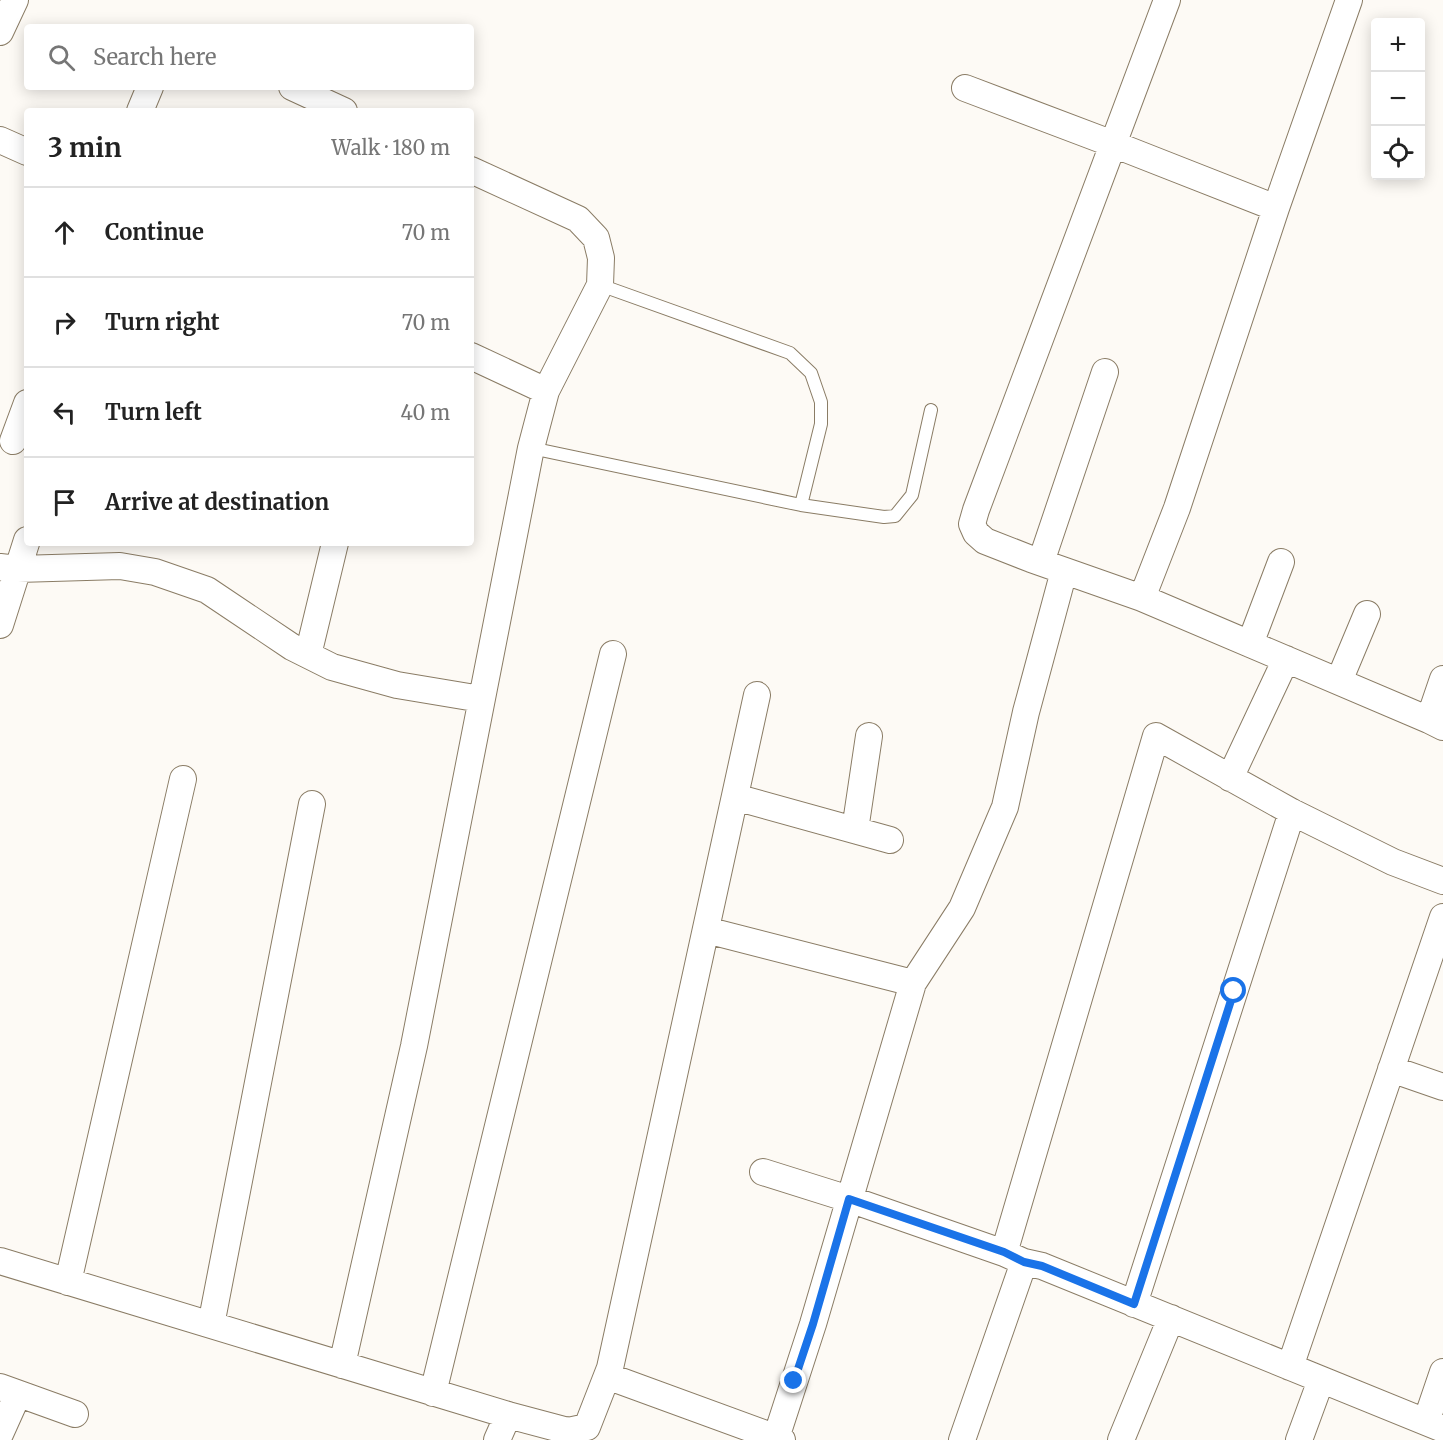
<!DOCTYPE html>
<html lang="en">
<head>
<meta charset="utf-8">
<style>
	body { margin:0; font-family:Merriweather,serif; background:#f6f6f6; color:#222 }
	.controls { position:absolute; right:18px; top:18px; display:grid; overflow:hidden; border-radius:6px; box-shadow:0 3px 15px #0003 }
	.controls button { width:54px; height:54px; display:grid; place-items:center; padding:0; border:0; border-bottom:2px solid #e0e0e0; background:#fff; color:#222; font:30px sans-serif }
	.stop { position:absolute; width:18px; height:18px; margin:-14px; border:4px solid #1a73e8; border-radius:50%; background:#fff }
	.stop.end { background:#1a73e8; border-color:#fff; box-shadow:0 2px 6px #0008 }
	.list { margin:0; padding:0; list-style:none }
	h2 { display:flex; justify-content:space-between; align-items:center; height:78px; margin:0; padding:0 24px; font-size:26px }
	h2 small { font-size:20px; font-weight:400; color:#767676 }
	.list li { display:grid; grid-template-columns:39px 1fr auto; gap:18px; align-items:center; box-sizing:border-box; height:90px; padding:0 24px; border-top:2px solid #e0e0e0 }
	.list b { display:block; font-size:22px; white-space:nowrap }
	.list em { font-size:20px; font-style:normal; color:#767676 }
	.icon { flex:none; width:33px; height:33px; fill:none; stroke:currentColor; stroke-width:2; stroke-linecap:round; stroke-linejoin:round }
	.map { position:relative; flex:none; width:1443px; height:1440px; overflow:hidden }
	.search { position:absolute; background:#fff; box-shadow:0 3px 15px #0003; left:24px; top:24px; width:450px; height:66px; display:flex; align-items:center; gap:15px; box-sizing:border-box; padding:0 21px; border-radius:6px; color:#767676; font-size:22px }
	.panel { position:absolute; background:#fff; box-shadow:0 3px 15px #0003; left:24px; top:108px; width:450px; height:438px; border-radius:6px }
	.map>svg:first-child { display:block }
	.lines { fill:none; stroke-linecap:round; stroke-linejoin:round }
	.service-casing { stroke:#8a7c65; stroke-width:14 }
	.minor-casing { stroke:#8a7c65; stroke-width:28 }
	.service { stroke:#fff; stroke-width:12 }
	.minor { stroke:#fff; stroke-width:26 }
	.route { stroke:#1a73e8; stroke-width:8 }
</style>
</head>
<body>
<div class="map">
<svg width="1443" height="1440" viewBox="0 0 1443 1440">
	<rect width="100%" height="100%" fill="#fdfaf5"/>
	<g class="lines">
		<defs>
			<path id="service" d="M 600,285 L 790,353 L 811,373 L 821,402 L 821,424 L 801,505
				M 531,448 L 801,505 L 884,517 L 895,516 L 912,495 L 931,410"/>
			<path id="minor" d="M 1167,0 L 976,510 L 972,524 L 976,533 L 985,541 L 1031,559 L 1142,598 L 1429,720 L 1443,727
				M 0,32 L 15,0
				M 292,87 L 344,111
				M 965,88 L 1113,144 L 1276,208
				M 140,111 L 150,87
				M 0,140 L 27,152
				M 471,356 L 546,391
				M 13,441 L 27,403
				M 1041,562 L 1105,372
				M 0,567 L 18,569 L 120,566 L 155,572 L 207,590 L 292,647 L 332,667 L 397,685 L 481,699
				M 1142,598 L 1177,508 L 1276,208 L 1349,0
				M 0,625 L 27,540
				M 1250,644 L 1281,562
				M 308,655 L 335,543
				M 1339,681 L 1367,614
				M 1429,720 L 1443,679
				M 1230,778 L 1286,659
				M 735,797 L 890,840
				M 855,830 L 869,736
				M 706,930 L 913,983
				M 1391,1069 L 1443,1087
				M 763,1172 L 849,1199 L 1004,1253 L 1024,1262 L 1042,1266 L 1443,1429
				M 1004,1253 L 1156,736 L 1292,812 L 1393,862 L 1443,881
				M 0,1261 L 508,1415 L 497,1440
				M 68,1282 L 183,779
				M 1134,1304 L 1292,812
				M 211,1325 L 312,804
				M 342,1365 L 414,1046 L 531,448 L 546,391 L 600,285 L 601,258 L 596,238 L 578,219 L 471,170
				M 1290,1367 L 1443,917
				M 607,1376 L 782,1440
				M 0,1387 L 75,1414
				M 433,1393 L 613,654
				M 508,1415 L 568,1431 L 587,1427 L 610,1368 L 757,695
				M 1426,1422 L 1443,1372
				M 0,1434 L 18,1394
				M 776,1438 L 813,1324 L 913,983 L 962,908 L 1005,807 L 1026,712 L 1064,571
				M 962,1440 L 1024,1262
				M 1121,1440 L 1171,1318
				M 1299,1440 L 1321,1380"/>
		</defs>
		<use href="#service" class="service-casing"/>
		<use href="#minor" class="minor-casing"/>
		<use href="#service" class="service"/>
		<use href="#minor" class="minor"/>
	</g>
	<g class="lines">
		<path class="route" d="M 794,1381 L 813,1324 L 849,1199 L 1004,1252 L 1024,1262 L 1042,1266 L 1134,1304 L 1234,991"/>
	</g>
</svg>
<div class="controls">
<button>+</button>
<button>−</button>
<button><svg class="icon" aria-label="locate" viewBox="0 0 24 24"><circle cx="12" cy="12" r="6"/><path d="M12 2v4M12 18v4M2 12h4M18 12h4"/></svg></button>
</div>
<div class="stop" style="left:1234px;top:991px"></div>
<div class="stop end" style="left:794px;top:1381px"></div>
<div class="search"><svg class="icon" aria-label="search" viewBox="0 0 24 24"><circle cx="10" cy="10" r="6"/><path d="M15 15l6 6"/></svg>Search here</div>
<section class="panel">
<h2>3 min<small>Walk · 180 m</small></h2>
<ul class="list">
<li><svg class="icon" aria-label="ahead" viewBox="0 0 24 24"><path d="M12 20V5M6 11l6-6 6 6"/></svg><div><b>Continue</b></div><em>70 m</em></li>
<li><svg class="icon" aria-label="right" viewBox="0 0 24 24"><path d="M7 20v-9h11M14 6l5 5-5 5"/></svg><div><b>Turn right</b></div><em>70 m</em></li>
<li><svg class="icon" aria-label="left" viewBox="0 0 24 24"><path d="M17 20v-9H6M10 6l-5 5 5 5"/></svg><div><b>Turn left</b></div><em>40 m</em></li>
<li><svg class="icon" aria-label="arrive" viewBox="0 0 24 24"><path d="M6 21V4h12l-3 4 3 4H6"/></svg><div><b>Arrive at destination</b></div></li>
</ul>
</section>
</div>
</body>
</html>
